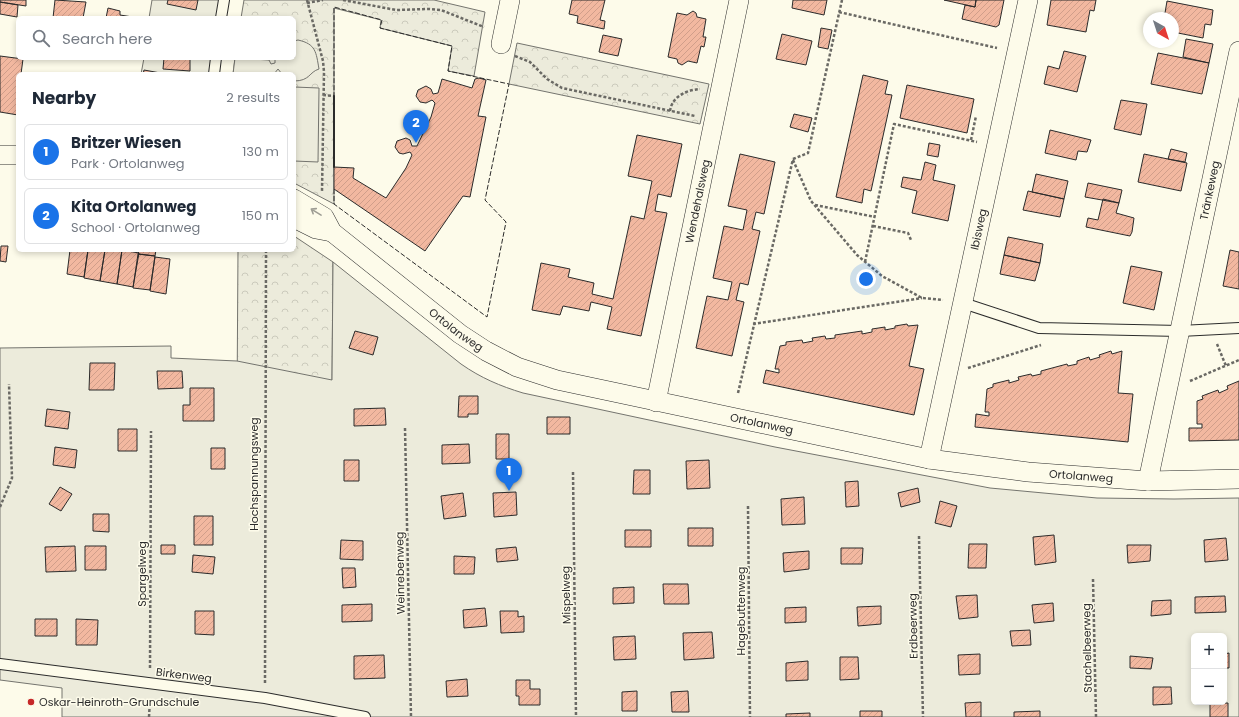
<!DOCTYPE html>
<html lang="en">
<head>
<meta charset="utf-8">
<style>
	body { margin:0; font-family:Poppins,sans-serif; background:#f6f6f7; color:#1f2937 }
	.controls { position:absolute; right:12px; bottom:12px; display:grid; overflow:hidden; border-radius:6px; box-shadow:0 2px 6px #0003 }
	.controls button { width:36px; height:36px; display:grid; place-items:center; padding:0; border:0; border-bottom:1px solid #e0e1e3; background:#fff; color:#1f2937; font:20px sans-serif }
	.compass { position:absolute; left:1143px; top:12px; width:36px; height:36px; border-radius:50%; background:#fff; box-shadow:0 2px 6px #0003; rotate:141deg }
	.you { position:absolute; left:866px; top:279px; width:14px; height:14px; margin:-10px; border:3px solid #fff; border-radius:50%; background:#1a73e8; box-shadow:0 0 0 6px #1a73e833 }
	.badge { display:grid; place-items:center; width:26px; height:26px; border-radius:50%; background:#1a73e8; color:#fff; font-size:13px; font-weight:700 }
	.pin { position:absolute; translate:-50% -33px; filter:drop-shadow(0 1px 2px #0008) }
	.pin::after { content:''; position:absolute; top:21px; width:14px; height:12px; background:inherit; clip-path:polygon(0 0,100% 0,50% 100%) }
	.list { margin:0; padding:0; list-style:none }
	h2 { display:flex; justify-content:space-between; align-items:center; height:52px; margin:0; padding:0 16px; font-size:17px }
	h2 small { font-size:13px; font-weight:400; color:#747a83 }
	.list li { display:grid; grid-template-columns:26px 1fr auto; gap:12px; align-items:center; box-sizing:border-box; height:56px; margin:0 8px 8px; padding:0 8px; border:1px solid #e0e1e3; border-radius:6px }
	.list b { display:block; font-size:15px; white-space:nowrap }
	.list p { margin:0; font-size:13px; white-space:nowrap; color:#747a83 }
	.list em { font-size:13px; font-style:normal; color:#747a83 }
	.icon { flex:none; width:22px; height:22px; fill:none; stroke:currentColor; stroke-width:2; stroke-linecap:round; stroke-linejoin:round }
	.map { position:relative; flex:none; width:1239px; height:717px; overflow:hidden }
	.search { position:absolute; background:#fff; box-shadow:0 2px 6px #0003; left:16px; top:16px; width:280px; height:44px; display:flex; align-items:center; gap:10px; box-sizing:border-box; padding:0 14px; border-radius:6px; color:#747a83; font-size:15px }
	.panel { position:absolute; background:#fff; box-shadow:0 2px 6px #0003; left:16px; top:72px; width:280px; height:180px; border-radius:6px }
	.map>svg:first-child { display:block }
	.park { fill:url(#park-crowns); stroke:#74746e }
	.garden { fill:#ecebdb; stroke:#74746e; fill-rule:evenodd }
	.building { fill:url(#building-hatch); stroke:#2b2b2b }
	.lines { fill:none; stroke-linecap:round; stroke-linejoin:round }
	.service-casing { stroke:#2b2b2b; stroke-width:12 }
	.minor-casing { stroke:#2b2b2b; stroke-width:20 }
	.path { stroke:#6a6964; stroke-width:2.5; stroke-dasharray:3 2; stroke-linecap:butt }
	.service { stroke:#fdfbea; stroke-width:10 }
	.minor { stroke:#fdfbea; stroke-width:19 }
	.fence { stroke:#2b2b2b; stroke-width:1; stroke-dasharray:5 2; stroke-linecap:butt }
	.wall { stroke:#2b2b2b; stroke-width:2 }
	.oneway { stroke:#9e9d94 }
	.poi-dot { fill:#c62828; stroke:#fdfbea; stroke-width:1.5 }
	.labels { text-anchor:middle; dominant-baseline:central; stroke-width:3; stroke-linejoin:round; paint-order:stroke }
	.street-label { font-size:11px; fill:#2b2b2b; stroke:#fdfbea }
	.poi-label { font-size:11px; fill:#2b2b2b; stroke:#fdfbea; text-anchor:start }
</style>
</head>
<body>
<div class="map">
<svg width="1239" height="717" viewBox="0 0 1239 717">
	<defs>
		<pattern id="park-crowns" width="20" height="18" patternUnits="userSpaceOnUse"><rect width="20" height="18" fill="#ecebdb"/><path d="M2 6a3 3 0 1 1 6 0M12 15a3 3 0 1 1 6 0" fill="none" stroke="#cbcabc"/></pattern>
		<pattern id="building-hatch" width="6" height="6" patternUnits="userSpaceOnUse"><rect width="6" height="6" fill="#f2b8a0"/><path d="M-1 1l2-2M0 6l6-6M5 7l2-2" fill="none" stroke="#d09e8a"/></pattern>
	</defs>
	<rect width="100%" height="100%" fill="#fdfbea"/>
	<path class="park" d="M 244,0 L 434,0 L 485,12 L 474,76 L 448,71 L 452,46 L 380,28 L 381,20 L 334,8 L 334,204 L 294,183 L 294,74 L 233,74 L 235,58 L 294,58 L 294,18 L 241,18 Z
		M 517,43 L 709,84 L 700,124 L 509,84 Z
		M 294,236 L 333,262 L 332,380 L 235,717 L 238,250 L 294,250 Z"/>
	<path class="garden" d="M 152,0 L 223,0 L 220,18 L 149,18 Z
		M 298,40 C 316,44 316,52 319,69 C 309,72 310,81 294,81 L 294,74 L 282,74 L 278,69 L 274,74 L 233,74 L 235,58 L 269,60 L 271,64 L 275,63 L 275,58 L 294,58 L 294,41 Z
		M 144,58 L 214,58 L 212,74 L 141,74 Z
		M 294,87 L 319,88 L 318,162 L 294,161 Z
		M 333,262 L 461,364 C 481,378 500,386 523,393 L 775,447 L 990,488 L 1097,498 L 1174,499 L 1239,498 L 1239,717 L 62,717 L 62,688 L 0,680 L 0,348 L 171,346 L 171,358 L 237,361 L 332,380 ZM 1194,636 L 1224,636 L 1224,702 L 1194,702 Z"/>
	<path class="building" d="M 0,0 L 26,0 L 26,6 L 0,2 Z
		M 55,0 L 86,2 L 83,18 L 53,18 Z
		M 168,0 L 198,0 L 196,10 L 167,4 Z
		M 572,0 L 605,0 L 600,20 L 605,21 L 604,29 L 577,23 L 578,16 L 569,14 Z
		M 793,0 L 827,0 L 824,15 L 792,8 Z
		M 944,0 L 976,0 L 975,7 Z
		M 976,0 L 1004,0 L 999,25 L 996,27 L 962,19 L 965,5 L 975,7 Z
		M 1051,0 L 1096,0 L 1094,11 L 1090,10 L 1086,32 L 1047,25 Z
		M 1167,1 L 1213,10 L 1211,25 L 1205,24 L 1203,38 L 1173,32 L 1173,18 L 1158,18 L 1160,13 L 1165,13 Z
		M 0,2 L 18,5 L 17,17 L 0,14 Z
		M 108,8 L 120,11 L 120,15 L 139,18 L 106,18 Z
		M 693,11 L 696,13 L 697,17 L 706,19 L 703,37 L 706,37 L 704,47 L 701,46 L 697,63 L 688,61 L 682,65 L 678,63 L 677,59 L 668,57 L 677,13 L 687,15 Z
		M 821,28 L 832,30 L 828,49 L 818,47 Z
		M 782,34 L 812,41 L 806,65 L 776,59 Z
		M 603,35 L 622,39 L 618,56 L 599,52 Z
		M 1186,39 L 1213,44 L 1209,63 L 1183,57 Z
		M 1064,51 L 1086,56 L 1077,92 L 1044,84 L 1048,66 L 1059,69 Z
		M 1158,53 L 1209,63 L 1202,94 L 1151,84 Z
		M 0,56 L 23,59 L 21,74 L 18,74 L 18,115 L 0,112 Z
		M 164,58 L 190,58 L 190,71 L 163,69 Z
		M 144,70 L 166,74 L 143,74 Z
		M 863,75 L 888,81 L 885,94 L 892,95 L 871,191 L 864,189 L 862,203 L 836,197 Z
		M 479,78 L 486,80 L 478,116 L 486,117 L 470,197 L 463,196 L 425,251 L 334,189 L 334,167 L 354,168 L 353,178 L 386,198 L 406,168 L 412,155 L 410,152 L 403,154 L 399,153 L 395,147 L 397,141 L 406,138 L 410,140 L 412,146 L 417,146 L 431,117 L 435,103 L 432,100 L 426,103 L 420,102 L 416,96 L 418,90 L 426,86 L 431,89 L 433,94 L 438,93 L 442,79 L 472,88 L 475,79 Z
		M 907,85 L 974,99 L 967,133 L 900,118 Z
		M 1121,100 L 1147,104 L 1141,135 L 1114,129 Z
		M 794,114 L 812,118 L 808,132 L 790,127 Z
		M 1050,130 L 1091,140 L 1087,152 L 1078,151 L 1076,160 L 1045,153 Z
		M 637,135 L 682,144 L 671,197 L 658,194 L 655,211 L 667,213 L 641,336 L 607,329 L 612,307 L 591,302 L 589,311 L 563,306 L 560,315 L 532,310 L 541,263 L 570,269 L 568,277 L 594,283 L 592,294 L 613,299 L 631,216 L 644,219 L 652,181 L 628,176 Z
		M 929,143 L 940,145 L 938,157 L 927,155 Z
		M 1171,149 L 1187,153 L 1185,162 L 1168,159 Z
		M 740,154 L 775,162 L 764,214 L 756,212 L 752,229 L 760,231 L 748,285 L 740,283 L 736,300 L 744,302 L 732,356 L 696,348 L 707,296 L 728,300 L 732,282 L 713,278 L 724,226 L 743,230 L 747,210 L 728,206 Z
		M 1144,154 L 1187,163 L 1181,191 L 1138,182 Z
		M 925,162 L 936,165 L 933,180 L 955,185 L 948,221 L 912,213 L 917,191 L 901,187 L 903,177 L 921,180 Z
		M 1036,174 L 1068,181 L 1064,199 L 1032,192 Z
		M 1088,183 L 1122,190 L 1119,203 L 1085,197 Z
		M 1028,191 L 1064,199 L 1060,217 L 1023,210 Z
		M 1103,199 L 1119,203 L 1116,213 L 1134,218 L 1132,232 L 1130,236 L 1086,227 L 1088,218 L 1098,220 Z
		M 1008,237 L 1043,244 L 1040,263 L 1004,255 Z
		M 1,246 L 8,246 L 6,262 L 0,261 Z
		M 70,250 L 88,250 L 84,277 L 67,274 Z
		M 88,250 L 105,250 L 100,281 L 84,278 Z
		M 105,250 L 122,250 L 117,284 L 100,281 Z
		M 122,250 L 139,253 L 133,287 L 117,284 Z
		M 139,250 L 156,250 L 155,256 L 138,254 Z
		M 1230,250 L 1239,252 L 1239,289 L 1223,286 Z
		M 138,254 L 155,256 L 150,290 L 133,288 Z
		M 1004,255 L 1040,263 L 1035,281 L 1000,274 Z
		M 155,257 L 170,259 L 166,294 L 150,291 Z
		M 1131,266 L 1162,272 L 1154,310 L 1123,303 Z
		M 907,324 L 908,326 L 918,325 L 909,366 L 924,369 L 914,415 L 763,383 L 766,370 L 779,373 L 779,369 L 775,369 L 780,346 L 786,345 L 786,342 L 802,340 L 803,343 L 813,341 L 812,338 L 825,336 L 826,339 L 835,338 L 835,335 L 862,331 L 862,334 L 872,332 L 872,329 L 885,327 L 885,330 L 895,328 L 895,326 Z
		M 355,331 L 378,337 L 373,355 L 349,348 Z
		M 1111,351 L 1112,354 L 1122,351 L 1118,393 L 1133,394 L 1128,442 L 975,427 L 976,414 L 989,416 L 989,412 L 985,412 L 987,389 L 993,387 L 993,384 L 1009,380 L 1009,383 L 1019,380 L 1018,377 L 1031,374 L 1032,376 L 1041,374 L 1041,371 L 1067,364 L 1068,366 L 1077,364 L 1077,361 L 1089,357 L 1090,360 L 1100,357 L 1099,355 Z
		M 90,363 L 115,363 L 114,390 L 89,390 Z
		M 157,371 L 182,371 L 183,388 L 158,389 Z
		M 1239,381 L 1239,440 L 1189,441 L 1189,428 L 1202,428 L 1202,424 L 1197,424 L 1197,401 L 1203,399 L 1202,396 L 1218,390 L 1219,393 L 1228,389 L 1227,386 Z
		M 190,388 L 214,388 L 214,421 L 183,421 L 183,405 L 190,405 Z
		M 459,396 L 478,396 L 478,414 L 468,414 L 468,417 L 458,417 Z
		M 385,408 L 386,425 L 354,426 L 354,409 Z
		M 47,409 L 70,412 L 68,429 L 45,426 Z
		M 547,417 L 570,417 L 570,434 L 547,434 Z
		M 118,429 L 137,429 L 137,451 L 118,451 Z
		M 496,434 L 509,434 L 509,459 L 496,459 Z
		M 469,444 L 470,463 L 442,464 L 442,445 Z
		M 55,447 L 77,450 L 75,468 L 53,465 Z
		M 211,448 L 225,448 L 225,469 L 211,469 Z
		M 344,460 L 359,460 L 359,481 L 344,481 Z
		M 709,460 L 710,488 L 687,489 L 686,461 Z
		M 634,470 L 650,470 L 650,494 L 633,494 Z
		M 858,481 L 859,506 L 846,507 L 845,482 Z
		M 60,487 L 72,494 L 61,511 L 49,504 Z
		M 918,488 L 920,502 L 901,507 L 898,493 Z
		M 516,492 L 517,515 L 494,517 L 493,493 Z
		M 463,493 L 466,516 L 444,519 L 441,496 Z
		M 804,497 L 805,524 L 782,525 L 781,499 Z
		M 940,501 L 957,506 L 951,527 L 935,523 Z
		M 93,514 L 109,514 L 109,532 L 93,531 Z
		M 194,516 L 213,516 L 213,545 L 194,545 Z
		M 688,528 L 713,528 L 713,546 L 688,546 Z
		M 625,530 L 651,530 L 651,547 L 625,547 Z
		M 1054,535 L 1056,562 L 1035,565 L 1033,537 Z
		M 1226,538 L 1228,560 L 1205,562 L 1204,540 Z
		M 341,540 L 363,541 L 363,560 L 340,559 Z
		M 969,544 L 987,544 L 986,568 L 968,568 Z
		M 161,545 L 175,545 L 175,554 L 161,554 Z
		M 1127,545 L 1151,545 L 1150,561 L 1128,563 Z
		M 75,546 L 76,571 L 46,572 L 45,547 Z
		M 85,546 L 106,546 L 106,570 L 85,570 Z
		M 516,547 L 518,560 L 497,562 L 496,549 Z
		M 841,548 L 863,548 L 862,564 L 841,564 Z
		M 809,551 L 809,569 L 784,572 L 783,553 Z
		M 193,555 L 215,557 L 213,574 L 192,572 Z
		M 454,556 L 475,557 L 474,574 L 454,574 Z
		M 342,568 L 355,568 L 356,587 L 343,588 Z
		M 663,584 L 688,584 L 689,604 L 664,604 Z
		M 634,587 L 634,603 L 613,604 L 613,588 Z
		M 977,595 L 978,617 L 959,619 L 956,596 Z
		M 1225,596 L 1226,612 L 1195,613 L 1195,597 Z
		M 1171,600 L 1171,614 L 1151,616 L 1152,601 Z
		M 1053,603 L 1054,621 L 1034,623 L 1032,605 Z
		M 372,604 L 372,621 L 342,622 L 342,605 Z
		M 881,606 L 881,624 L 858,626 L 857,607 Z
		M 806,607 L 806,622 L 785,623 L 785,608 Z
		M 485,608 L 487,626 L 464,628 L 463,610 Z
		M 195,611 L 214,611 L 214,635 L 195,634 Z
		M 500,611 L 518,611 L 518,617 L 524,616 L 524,632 L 501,633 Z
		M 35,619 L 57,619 L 57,636 L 35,636 Z
		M 76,619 L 98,620 L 97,645 L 76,645 Z
		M 1030,630 L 1031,645 L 1012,646 L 1010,631 Z
		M 712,632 L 714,658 L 684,660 L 683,633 Z
		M 635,636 L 636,659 L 614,660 L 613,637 Z
		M 1229,653 L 1229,668 L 1224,668 L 1224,654 Z
		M 980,654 L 980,674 L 959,675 L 958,655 Z
		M 384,655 L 385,678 L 354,679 L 354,656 Z
		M 1130,656 L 1153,658 L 1151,669 L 1130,668 Z
		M 840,657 L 858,657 L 859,679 L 840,680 Z
		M 808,661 L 808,680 L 786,681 L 786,663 Z
		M 467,679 L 468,696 L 447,697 L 446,681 Z
		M 516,680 L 530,680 L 530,689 L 540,689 L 540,705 L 519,705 L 519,696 L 516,696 Z
		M 1153,687 L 1171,687 L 1172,704 L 1153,705 Z
		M 637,691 L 637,711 L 622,711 L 622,692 Z
		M 688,691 L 689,712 L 672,712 L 671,692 Z
		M 981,702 L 981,717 L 966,717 L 965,703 Z
		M 1228,703 L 1228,717 L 1210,717 L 1210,704 Z
		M 860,711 L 882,711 L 882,717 L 860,717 Z
		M 1040,711 L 1040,717 L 1014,717 L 1014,712 Z
		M 810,713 L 810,717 L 786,717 L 786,714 Z"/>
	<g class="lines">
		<defs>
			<path id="service" d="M 221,18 L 224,0
				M 214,74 L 216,58
				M 963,303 L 1039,328 L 1180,331 L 1239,328
				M 0,664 L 265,698 L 365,717"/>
			<g id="minor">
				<path d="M 501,44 L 510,0"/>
				<path d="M 0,155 L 18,155"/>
				<path id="s1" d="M 294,199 L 324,217 L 332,232 L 460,334 L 486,351 L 517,367 L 557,380 L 929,459 L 1028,472 L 1148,481 L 1239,479"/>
				<path d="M 294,218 L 316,229 L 332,232"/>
				<path id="s2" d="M 656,402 L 739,0"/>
				<path id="s3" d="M 929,459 L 1028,0"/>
				<path id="s4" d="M 1148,481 L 1239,51"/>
			</g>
		</defs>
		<use href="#service" class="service-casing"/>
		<use href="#minor" class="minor-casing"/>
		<path class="path" d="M 307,0 L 323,61 L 324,72 L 322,191
			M 343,0 L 396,10 L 429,9 L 441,10 L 484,27
			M 307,3 L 323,0
			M 839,12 L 997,48
			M 515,56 L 530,62 L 547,79 L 562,88 L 695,116
			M 323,95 L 334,96
			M 670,111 C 672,96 687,90 700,89
			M 971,140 L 976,116
			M 793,159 L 808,153 L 842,0
			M 793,160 L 811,201 L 857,255 L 882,276 L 922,298 L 943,300
			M 815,205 L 875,217
			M 873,226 L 908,233 L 911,240
			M 865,262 L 894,124 L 977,142
			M 753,324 L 922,298
			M 1217,344 L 1226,366
			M 968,368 L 1041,345
			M 1190,381 L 1239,360
			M 738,393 L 793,159
			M 405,428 L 411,717
			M 573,472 L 576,717
			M 748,506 L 750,717
			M 0,507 L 12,478 L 9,384
			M 919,536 L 923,717
			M 1093,579 L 1096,717
			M 150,668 L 151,431
			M 265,683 L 266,250
			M 149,717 L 150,699"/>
		<use href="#service" class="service"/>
		<use href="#minor" class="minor"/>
		<path class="fence" d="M 334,189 L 334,204 L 487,317 L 506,222 L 485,200 L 509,84 L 448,71 L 452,46 L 380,28 L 382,20 L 334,7 L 334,96"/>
		<path class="wall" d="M 334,96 L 334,167"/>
	</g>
	<defs><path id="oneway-shaft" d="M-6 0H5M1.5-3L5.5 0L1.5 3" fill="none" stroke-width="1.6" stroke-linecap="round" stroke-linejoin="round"/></defs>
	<use class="oneway" href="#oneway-shaft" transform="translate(316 212) rotate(-148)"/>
	<circle class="poi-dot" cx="31" cy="702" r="4"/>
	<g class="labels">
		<g class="street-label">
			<text stroke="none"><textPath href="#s4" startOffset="297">Tränkeweg</textPath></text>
			<text stroke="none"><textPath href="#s2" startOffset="205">Wendehalsweg</textPath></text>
			<text stroke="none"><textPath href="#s3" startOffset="235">Ibisweg</textPath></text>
			<text stroke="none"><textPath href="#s1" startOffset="210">Ortolanweg</textPath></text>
			<text stroke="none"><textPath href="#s1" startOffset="533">Ortolanweg</textPath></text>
			<text transform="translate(254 474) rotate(-90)">Hochspannungsweg</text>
			<text stroke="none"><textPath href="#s1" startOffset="857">Ortolanweg</textPath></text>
			<text transform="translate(400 573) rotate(-91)">Weinrebenweg</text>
			<text transform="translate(142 574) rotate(-90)">Spargelweg</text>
			<text transform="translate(566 595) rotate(-91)">Mispelweg</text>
			<text transform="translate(741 611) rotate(-90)">Hagebuttenweg</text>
			<text transform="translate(913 626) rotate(-91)">Erdbeerweg</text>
			<text transform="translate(1087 648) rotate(-91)">Stachelbeerweg</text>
			<text transform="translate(184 675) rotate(7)">Birkenweg</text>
		</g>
		<g class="poi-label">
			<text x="39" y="702">Oskar-Heinroth-Grundschule</text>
		</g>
	</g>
</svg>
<div class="controls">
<button>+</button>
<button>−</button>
</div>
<svg class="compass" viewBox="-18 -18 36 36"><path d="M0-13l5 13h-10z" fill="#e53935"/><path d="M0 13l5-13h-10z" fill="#747a83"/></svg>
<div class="you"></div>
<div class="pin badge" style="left:509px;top:491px">1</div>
<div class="pin badge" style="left:416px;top:143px">2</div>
<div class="search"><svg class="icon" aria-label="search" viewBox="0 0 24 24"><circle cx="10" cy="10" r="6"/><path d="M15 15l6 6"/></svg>Search here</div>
<section class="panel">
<h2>Nearby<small>2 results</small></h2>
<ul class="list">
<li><span class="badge">1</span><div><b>Britzer Wiesen</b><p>Park · Ortolanweg</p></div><em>130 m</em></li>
<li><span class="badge">2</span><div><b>Kita Ortolanweg</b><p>School · Ortolanweg</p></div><em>150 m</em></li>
</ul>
</section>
</div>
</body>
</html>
